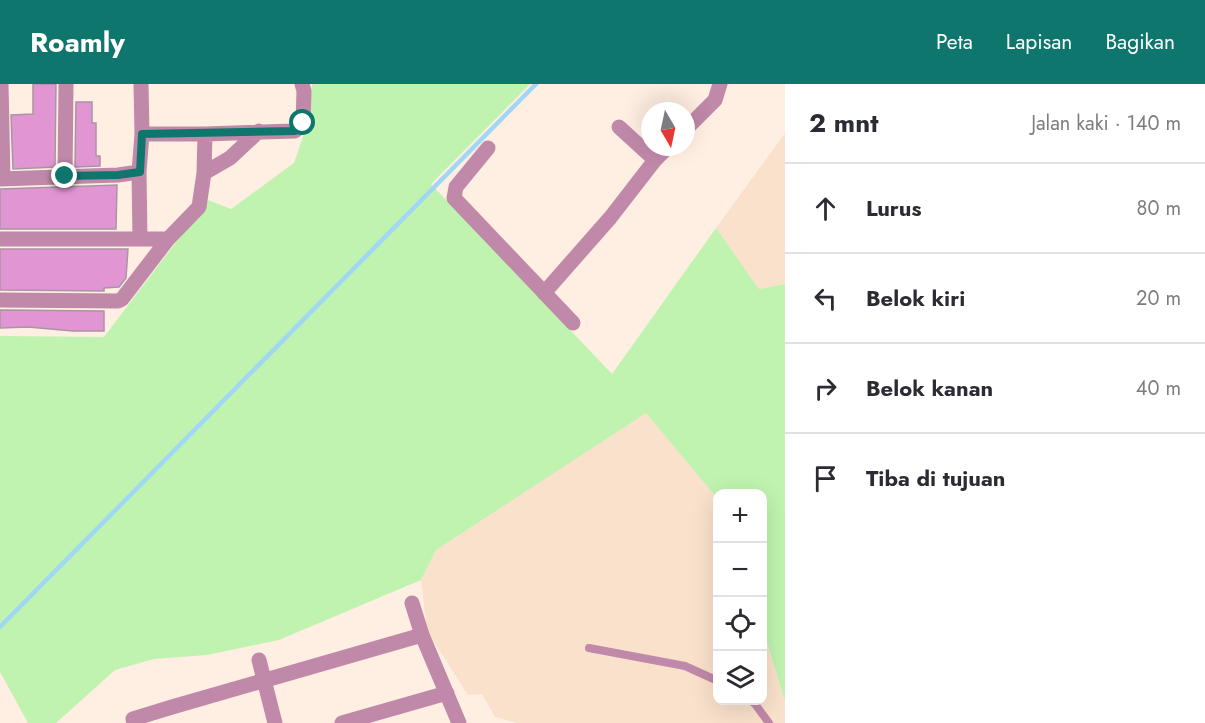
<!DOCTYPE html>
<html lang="id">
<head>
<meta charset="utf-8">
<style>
	body { margin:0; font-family:Jost,sans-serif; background:#f2f2f3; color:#2b2b33 }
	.controls { position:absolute; right:18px; bottom:18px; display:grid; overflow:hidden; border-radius:12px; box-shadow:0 6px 24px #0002 }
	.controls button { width:54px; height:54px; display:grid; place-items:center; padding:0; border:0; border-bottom:2px solid #e1e1e2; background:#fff; color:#2b2b33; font:30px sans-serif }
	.compass { position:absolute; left:641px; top:18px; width:54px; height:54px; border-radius:50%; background:#fff; box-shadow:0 6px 24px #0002; rotate:171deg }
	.stop { position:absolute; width:18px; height:18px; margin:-14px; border:4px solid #0f766e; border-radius:50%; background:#fff }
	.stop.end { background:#0f766e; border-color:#fff; box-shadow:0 2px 6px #0008 }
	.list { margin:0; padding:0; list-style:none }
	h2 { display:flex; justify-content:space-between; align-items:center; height:78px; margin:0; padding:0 24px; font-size:26px }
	h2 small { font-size:20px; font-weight:400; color:#7c7c81 }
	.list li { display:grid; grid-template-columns:39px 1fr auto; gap:18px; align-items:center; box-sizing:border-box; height:90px; padding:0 24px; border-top:2px solid #e1e1e2 }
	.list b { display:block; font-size:22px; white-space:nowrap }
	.list em { font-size:20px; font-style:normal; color:#7c7c81 }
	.icon { flex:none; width:33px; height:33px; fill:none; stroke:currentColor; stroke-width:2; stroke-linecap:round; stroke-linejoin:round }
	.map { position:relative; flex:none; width:785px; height:639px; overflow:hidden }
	header { display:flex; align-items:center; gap:36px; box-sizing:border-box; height:84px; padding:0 30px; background:#0f766e; color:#fff }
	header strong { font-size:28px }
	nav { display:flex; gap:33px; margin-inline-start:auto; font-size:21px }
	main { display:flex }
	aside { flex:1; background:#fff }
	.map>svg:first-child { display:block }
	.built { fill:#fae1cb }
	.green { fill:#bff3af }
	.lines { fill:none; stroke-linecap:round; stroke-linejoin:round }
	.stream { stroke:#9fd7f5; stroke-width:4.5 }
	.building { fill:#e196d3; stroke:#a895a4; stroke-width:1.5 }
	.lane { stroke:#c088a9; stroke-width:8 }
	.street { stroke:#c088a9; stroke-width:15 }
	.route { stroke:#0f766e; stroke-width:8 }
</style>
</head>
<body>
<header>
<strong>Roamly</strong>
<nav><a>Peta</a><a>Lapisan</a><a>Bagikan</a></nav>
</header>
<main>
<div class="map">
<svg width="785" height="639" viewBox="0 0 785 639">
	<rect width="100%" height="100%" fill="#ffefe2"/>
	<path class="built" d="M 785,49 L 785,200 L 759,205 L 716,144 Z
		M 646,328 L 717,414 L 718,616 L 762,616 L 763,545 L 785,617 L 785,639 L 517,639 L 495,633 L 482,610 L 468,611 L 427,547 L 421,496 L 436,466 Z"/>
	<path class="green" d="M 312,0 L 530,0 L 431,100 L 612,290 L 716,144 L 759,205 L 785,200 L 785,617 L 763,545 L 762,410 L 718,410 L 717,414 L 646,329 L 436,466 L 421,496 L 279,556 L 207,571 L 154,575 L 115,586 L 56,639 L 28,639 L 0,588 L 0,252 L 104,253 L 208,116 L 231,125 L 294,79 L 308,38 Z"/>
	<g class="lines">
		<path class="stream" d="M 0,543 L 536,0"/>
	</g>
	<path class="building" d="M 33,0 L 56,0 L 55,83 L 13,85 L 11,31 L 33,30 Z
		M 76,18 L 92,18 L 92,39 L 96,39 L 96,72 L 100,72 L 100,82 L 75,83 Z
		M 117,101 L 116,145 L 0,145 L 0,105 Z
		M 0,165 L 128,165 L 126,194 L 119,203 L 104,204 L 104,207 L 0,206 Z
		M 0,226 L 104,227 L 104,247 L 73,247 L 28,243 L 0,244 Z"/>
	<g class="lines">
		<path class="lane" d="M 589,564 L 685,582 L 718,597
			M 750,616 L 755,620 L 769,639"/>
		<path class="street" d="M 1,0 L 3,95
			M 619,43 L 655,76
			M 686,45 L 715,16 L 720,0
			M 142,50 L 205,50
			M 488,64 L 456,103 L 454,114 L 573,239
			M 139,88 L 140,155
			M 204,89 L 230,74 L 259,47
			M 65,92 L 66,0
			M 0,95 L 118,91 L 139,88 L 142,50 L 141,0
			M 0,155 L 168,155
			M 544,209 L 610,134 L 655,76 L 668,63
			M 0,216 L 118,217 L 122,215 L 168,155 L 199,123 L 204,89 L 205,50 L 295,47 L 303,39 L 304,7 L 302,0
			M 412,519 L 422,551 L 459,639
			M 259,576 L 275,639
			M 134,639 L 133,635 L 172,623 L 422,551
			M 342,639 L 447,609"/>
	</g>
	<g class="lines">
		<path class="route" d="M 65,92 L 118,91 L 140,88 L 142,50 L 295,47 L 303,39"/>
	</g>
</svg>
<div class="controls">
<button>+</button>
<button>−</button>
<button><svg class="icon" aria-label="locate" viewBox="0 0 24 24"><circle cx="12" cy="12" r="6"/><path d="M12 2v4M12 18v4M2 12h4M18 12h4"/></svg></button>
<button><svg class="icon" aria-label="layers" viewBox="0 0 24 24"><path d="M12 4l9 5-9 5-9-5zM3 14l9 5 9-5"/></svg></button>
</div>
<svg class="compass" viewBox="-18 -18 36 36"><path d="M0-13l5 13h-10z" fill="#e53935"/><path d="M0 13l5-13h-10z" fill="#7c7c81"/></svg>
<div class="stop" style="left:303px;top:39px"></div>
<div class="stop end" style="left:65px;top:92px"></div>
</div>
<aside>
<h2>2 mnt<small>Jalan kaki · 140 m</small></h2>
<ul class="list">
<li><svg class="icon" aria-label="ahead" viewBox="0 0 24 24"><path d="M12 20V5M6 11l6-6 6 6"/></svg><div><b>Lurus</b></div><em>80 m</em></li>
<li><svg class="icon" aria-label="left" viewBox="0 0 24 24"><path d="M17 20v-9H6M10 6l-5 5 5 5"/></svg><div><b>Belok kiri</b></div><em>20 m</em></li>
<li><svg class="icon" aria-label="right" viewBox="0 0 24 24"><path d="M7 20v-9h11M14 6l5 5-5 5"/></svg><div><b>Belok kanan</b></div><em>40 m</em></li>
<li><svg class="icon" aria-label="arrive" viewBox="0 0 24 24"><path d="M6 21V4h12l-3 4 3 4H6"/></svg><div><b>Tiba di tujuan</b></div></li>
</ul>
</aside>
</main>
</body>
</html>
